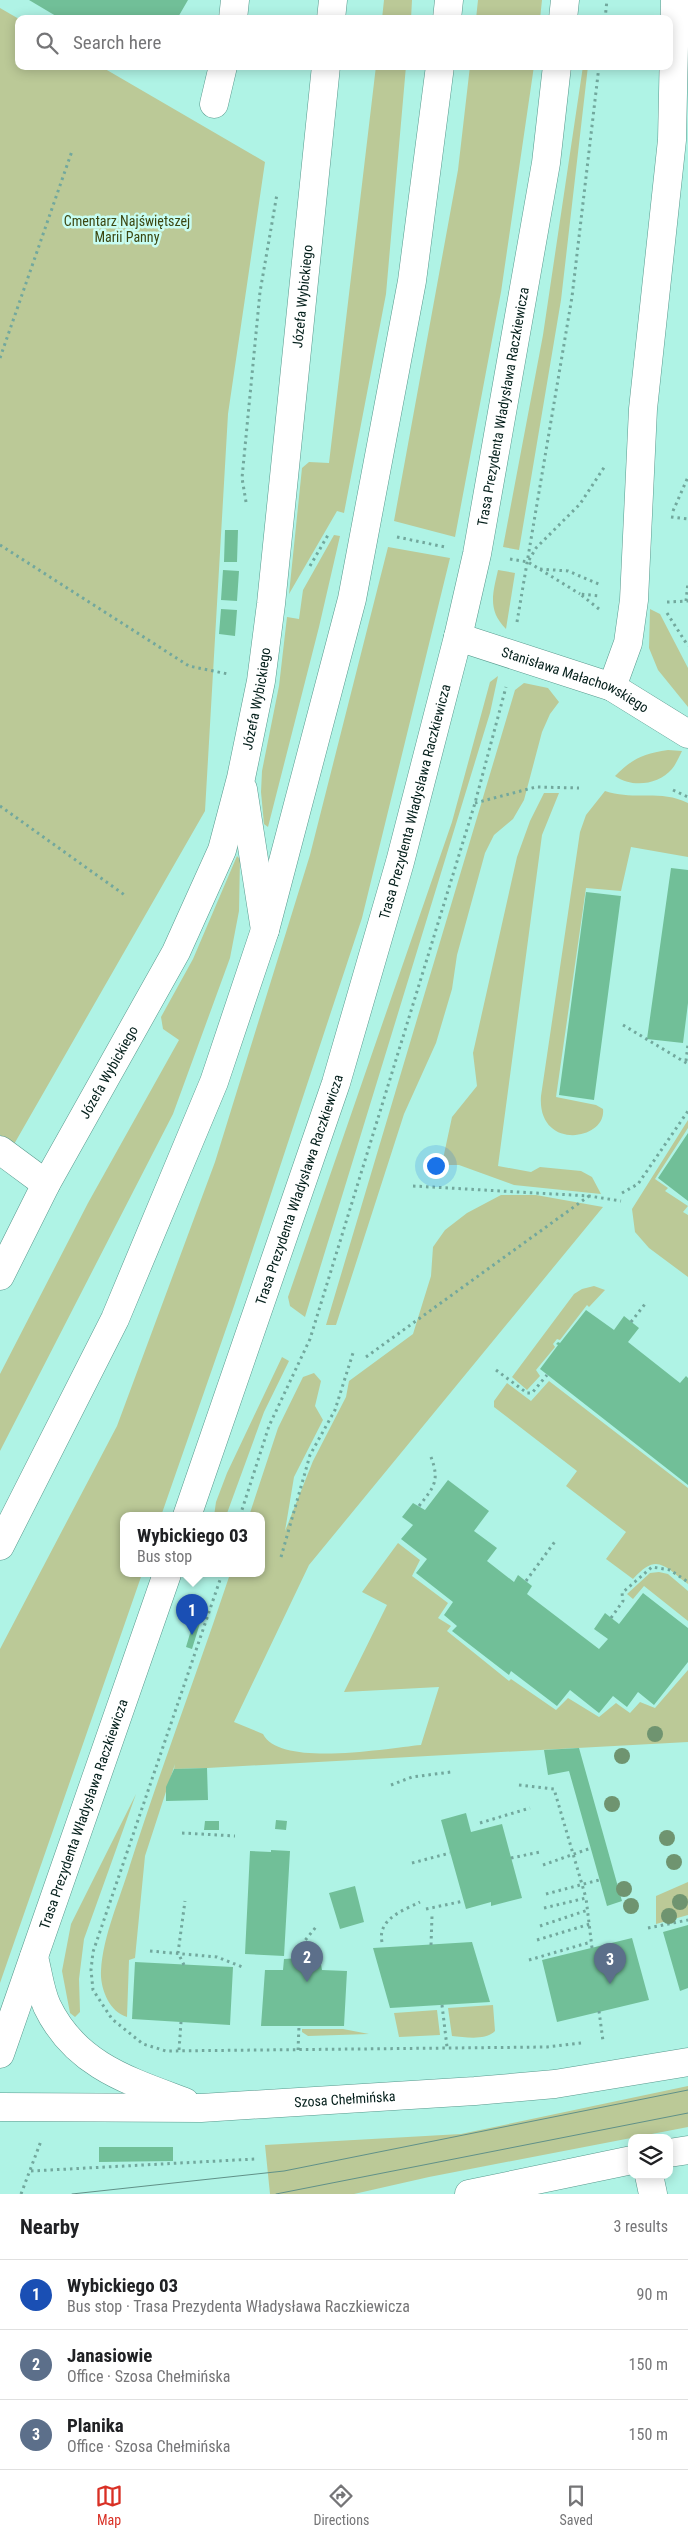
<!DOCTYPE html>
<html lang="en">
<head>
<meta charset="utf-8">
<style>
	body { margin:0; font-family:"Roboto Condensed",sans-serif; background:#f2f2f2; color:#202124 }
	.controls { position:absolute; right:15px; bottom:15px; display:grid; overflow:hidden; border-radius:10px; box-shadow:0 2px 12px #0003 }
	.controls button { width:45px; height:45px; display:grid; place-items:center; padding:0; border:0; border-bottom:1px solid #e0e0e0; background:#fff; color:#202124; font:25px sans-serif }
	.you { position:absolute; left:435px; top:1165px; width:18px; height:18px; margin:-12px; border:4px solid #fff; border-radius:50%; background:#1a73e8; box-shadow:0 0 0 8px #1a73e833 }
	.badge { display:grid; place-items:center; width:32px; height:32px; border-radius:50%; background:#d93025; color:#fff; font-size:16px; font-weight:700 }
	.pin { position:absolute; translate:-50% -41px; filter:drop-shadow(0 1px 2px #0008) }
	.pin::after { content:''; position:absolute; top:26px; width:18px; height:15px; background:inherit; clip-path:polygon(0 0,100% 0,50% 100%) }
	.popup { position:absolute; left:120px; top:1512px; width:145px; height:65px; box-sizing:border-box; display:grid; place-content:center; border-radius:10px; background:#fff; filter:drop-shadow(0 1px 4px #0005); font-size:16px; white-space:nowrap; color:#757577 }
	.popup b { font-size:19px; color:#202124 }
	.popup::after { content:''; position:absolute; left:50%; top:100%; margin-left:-10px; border:10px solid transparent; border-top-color:#fff }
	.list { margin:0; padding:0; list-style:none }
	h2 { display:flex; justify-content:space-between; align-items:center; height:65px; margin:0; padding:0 20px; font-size:21px }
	h2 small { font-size:16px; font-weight:400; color:#757577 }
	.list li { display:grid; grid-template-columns:32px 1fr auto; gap:15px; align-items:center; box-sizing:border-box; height:70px; padding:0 20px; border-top:1px solid #e0e0e0 }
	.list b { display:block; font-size:19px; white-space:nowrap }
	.list p { margin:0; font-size:16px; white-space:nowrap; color:#757577 }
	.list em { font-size:16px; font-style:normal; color:#757577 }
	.icon { flex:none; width:28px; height:28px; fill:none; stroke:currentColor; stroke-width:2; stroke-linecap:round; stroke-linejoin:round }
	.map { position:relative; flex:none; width:688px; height:2194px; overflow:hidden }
	.search { position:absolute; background:#fff; box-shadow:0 2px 12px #0003; left:15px; right:15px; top:15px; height:55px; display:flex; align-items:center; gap:12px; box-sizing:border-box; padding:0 18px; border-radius:10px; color:#757577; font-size:19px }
	.sheet { height:275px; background:#fff }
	nav { display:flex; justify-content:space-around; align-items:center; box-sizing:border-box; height:70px; border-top:1px solid #e0e0e0; background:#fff; font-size:14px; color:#757577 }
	nav a { display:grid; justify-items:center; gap:2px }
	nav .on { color:#d93025 }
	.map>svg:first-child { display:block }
	.green { fill:#bbc997 }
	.building { fill:#71bf98 }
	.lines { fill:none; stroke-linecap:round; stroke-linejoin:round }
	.street-casing { stroke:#58998d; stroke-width:29 }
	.secondary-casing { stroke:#58998d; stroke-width:29 }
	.path { stroke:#72a89d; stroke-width:3; stroke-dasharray:2.5 4; stroke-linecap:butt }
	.street { stroke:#fff; stroke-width:28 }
	.secondary { stroke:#fff; stroke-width:28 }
	.tram { stroke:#609188; stroke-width:1 }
	.tree { fill:#6f9470 }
	.labels { text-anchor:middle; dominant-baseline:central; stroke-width:5; stroke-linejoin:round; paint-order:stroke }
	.park-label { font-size:14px; fill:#3b4611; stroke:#c8fdf2 }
	.street-label { font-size:14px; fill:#031e1a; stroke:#c8fdf2 }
</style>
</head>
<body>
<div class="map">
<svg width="688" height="2194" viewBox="0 0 688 2194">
	<rect width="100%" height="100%" fill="#aff3e5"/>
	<path class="green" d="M 384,0 L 412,0 L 411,19 L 382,19 Z
		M 478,0 L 542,0 L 540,19 L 476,19 Z
		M 0,8 L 19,19 L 19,66 L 100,66 L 265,162 L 228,414 L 205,811 L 13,1146 L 0,1135 Z
		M 376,66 L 406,66 L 386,294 L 344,513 L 337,511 L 289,594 L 302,468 L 309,462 L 329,463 Z
		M 470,66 L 534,66 L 501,292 L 455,537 L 394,521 L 458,170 Z
		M 583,66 L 588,66 L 561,300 L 519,550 L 503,547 L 543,335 Z
		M 334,535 L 340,536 L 319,627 L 268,827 L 264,824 L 261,792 L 262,771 L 279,686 L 287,617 L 299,619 L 303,590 Z
		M 388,547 L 450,558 L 362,918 L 234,1306 L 161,1516 L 123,1516 L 123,1574 L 142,1574 L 0,1983 L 0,1649 L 117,1426 L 215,1162 L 310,855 Z
		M 498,570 L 515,573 L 506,629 C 487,610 493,593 498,570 Z
		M 650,609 L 660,614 L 688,668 L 688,707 L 658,670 L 649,648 Z
		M 498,676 L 490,713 L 305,1317 L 290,1306 L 288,1297 L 452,822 L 490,682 Z
		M 524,683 L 548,688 L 559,702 L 550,714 L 542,732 L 524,800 L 513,819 L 494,835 L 485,853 L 457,955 L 452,989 L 436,1043 L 404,1114 L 336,1325 L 326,1325 L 515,690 Z
		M 668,750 L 682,751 C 679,757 676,764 672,769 C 658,785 632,788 615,776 C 633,758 643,754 668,750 Z
		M 605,791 C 636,801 660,789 688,803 L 688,857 L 631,847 L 621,891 L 586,888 L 556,1097 L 596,1105 L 603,1109 C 607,1141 537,1151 541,1096 L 580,832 L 586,815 Z
		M 544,793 L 559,793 L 542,835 L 498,1166 L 531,1172 L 540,1167 L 581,1171 L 592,1177 L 601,1194 L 514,1185 L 459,1165 L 447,1165 L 443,1159 L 452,1117 L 477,1086 L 473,1053 L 517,857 L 530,821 Z
		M 237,856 L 240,859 L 239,911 L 230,958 L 173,1114 L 0,1451 L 0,1374 L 88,1203 L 179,1040 L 163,1029 L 161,1017 L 193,959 Z
		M 688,1120 L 688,1128 L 655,1179 L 668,1188 L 665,1191 L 688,1206 L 683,1212 L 688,1215 L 688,1277 L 649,1248 L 635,1232 L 632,1209 Z
		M 501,1195 L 536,1195 L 603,1207 L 309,1565 L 234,1722 L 263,1734 C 280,1768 388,1748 421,1745 L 439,1687 L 344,1692 L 387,1605 L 362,1592 L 398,1543 L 420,1560 L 412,1576 L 448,1603 L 438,1618 L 451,1626 L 447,1631 L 509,1681 L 511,1679 L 556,1710 L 568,1698 L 599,1717 L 616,1703 L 630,1713 L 640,1702 L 655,1708 L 688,1670 L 688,1742 L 207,1768 L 174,1769 L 175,1764 L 145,1856 L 135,1958 L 129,1960 L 127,2017 C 109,2012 100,1988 101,1971 C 103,1935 120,1899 130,1865 C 161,1767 198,1671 230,1574 L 261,1574 L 261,1516 L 249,1516 L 278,1428 L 303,1377 L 314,1373 L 321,1381 L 315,1406 L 323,1420 L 294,1477 L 285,1531 L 313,1461 L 346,1397 L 349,1381 L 413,1334 L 431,1276 L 433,1247 L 445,1230 L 467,1213 Z
		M 594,1286 L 605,1290 L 589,1307 L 587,1305 L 560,1340 L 557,1339 L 553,1344 L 555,1347 L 536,1370 L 540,1376 L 527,1390 L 512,1377 L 574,1294 L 582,1289 Z
		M 282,1357 L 289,1361 L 264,1412 L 226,1516 L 214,1516 L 216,1502 L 227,1473 Z
		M 549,1381 L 688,1488 L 688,1584 C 664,1566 657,1552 633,1579 L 606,1559 L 626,1532 L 566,1486 L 577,1471 L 494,1407 L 494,1401 L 507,1383 L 531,1401 Z
		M 659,1572 L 668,1574 L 688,1591 L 688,1621 L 644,1586 L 633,1599 L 627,1594 L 650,1573 Z
		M 136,1794 L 84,1939 L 79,1979 L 80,2012 L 75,2017 L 70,2013 L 62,1971 L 71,1924 Z
		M 688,1882 L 688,1915 L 656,1924 L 656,1896 Z
		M 493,2005 L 495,2031 C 485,2041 465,2037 452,2036 L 448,2008 Z
		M 437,2010 L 440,2035 L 399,2037 L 394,2013 Z
		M 302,2029 L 343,2029 L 369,2034 L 308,2036 L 302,2032 Z
		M 688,2086 L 688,2127 L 429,2177 L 354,2194 L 270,2194 L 265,2145 L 461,2134 Z"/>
	<path class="building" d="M 29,0 L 188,0 L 177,19 L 61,19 Z
		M 225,530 L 238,530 L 237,562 L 224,562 Z
		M 223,570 L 239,571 L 237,601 L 221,600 Z
		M 221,609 L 237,610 L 235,636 L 219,634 Z
		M 671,868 L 688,870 L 688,1003 L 683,1043 L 647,1039 Z
		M 586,892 L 621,896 L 594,1100 L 559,1095 Z
		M 688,1133 L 688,1201 L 658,1178 Z
		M 586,1310 L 614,1330 L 624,1316 L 639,1328 L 628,1342 L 680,1383 L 686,1376 L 688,1378 L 688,1485 L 540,1369 L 558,1345 L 556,1344 L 558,1342 L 560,1343 Z
		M 448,1480 L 489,1511 L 474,1531 L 497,1548 L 487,1561 L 514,1582 L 518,1575 L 532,1586 L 527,1594 L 599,1649 L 608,1639 L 594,1629 L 605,1613 L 619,1624 L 643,1593 L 688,1628 L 688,1662 L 654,1705 L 638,1692 L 627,1707 L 613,1696 L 599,1713 L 570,1690 L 557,1706 L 511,1671 L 509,1675 L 452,1631 L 457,1626 L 444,1615 L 453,1602 L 416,1573 L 427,1559 L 401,1539 L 413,1525 L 402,1517 L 413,1503 L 425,1510 Z
		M 194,1620 L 200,1623 L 192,1649 L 186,1647 Z
		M 579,1748 L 622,1901 L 607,1906 L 569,1771 L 548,1775 L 544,1750 Z
		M 207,1768 L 208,1800 L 166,1801 L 166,1787 L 174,1769 Z
		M 466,1813 L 471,1832 L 502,1824 L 522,1898 L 491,1906 L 491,1902 L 466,1909 L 441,1820 Z
		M 276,1820 L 287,1821 L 286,1830 L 275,1829 Z
		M 205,1821 L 219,1821 L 219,1830 L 204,1830 Z
		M 271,1850 L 290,1851 L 284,1956 L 245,1954 L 250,1851 L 271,1852 Z
		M 355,1886 L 364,1922 L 340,1929 L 329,1893 Z
		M 688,1925 L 688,1988 L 680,1991 L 663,1932 Z
		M 632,1938 L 649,2000 L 557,2022 L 542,1960 Z
		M 472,1942 L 490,2002 L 390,2008 L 373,1948 Z
		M 300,1958 L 320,1959 L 322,1970 L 347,1971 L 344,2026 L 261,2026 L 265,1970 L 283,1970 L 284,1959 Z
		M 135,1962 L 233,1967 L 230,2025 L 132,2019 Z
		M 99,2147 L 173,2147 L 173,2161 L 99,2162 Z"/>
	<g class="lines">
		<defs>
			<g id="street">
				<path d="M 233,19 L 235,0"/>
				<path d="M 331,19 L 333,0"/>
				<path d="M 214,104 L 223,66"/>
				<path id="s1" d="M 458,637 L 612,687 L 688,734"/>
				<path d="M 612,687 L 628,643 L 634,600 L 643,409 L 672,140 L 675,0"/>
				<path d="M 243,789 L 265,930"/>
				<path d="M 0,1150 L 46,1184"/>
				<path id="s2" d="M 0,1276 L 46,1184 L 176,952 L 222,850 L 241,778 L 261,681 L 271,604 L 326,66"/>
				<path d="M 649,2175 L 653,2194"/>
			</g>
			<g id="secondary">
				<path d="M 447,19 L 449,0"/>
				<path d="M 563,19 L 565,0"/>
				<path id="s3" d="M 187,1516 L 336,1083 L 400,862 L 458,637 L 477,554 L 546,163 L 557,66"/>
				<path d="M 0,1546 L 115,1319 L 214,1082 L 265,930 L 352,599 L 412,281 L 440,66"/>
				<path d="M 34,1957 C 38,1972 40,1991 47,2006 C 75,2065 129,2081 185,2102"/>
				<path id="s4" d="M 0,2054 L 167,1574"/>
				<path id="s5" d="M 0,2107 L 201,2108 L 475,2091 L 555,2084 L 688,2062"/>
				<path d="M 669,2153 L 688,2150"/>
				<path d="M 469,2194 L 632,2160"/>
			</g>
		</defs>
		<use href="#street" class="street-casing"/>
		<use href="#secondary" class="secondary-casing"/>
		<path class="path" d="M 605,19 L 607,0
			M 0,358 L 72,151
			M 246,502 L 242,478 L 260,292 L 277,194
			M 673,511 L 688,477
			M 671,517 L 688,519
			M 397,537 L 445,547
			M 0,545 L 189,666 L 228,674
			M 510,559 L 528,562 L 580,594
			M 529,560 L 536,548 L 580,504 L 605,466
			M 310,566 L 328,535
			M 540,569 L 568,571 L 601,585
			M 686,601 L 688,582
			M 667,602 L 688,601
			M 599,609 L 580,594 L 601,596
			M 667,613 L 688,646
			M 517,622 L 572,297 L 599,66
			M 673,790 L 688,797
			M 475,803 L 536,787 L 579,788
			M 0,806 L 126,896
			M 623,1025 L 688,1064
			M 686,1061 L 688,1044
			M 413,1186 L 589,1196 L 621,1201
			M 622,1193 L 638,1184 L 688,1111
			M 631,1322 L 645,1304
			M 366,1357 L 589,1196
			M 496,1370 L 527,1393 L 532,1393 L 547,1375
			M 419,1506 C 434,1487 440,1481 431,1457
			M 240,1516 L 269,1426 L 310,1339 L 475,803 L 506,687
			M 281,1557 L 310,1455 L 335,1410 L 353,1353
			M 222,1574 L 93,1952 L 91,1970 L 93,1990 L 112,2019 L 143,2044 L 166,2051 L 547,2047 L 581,2043
			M 526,1581 L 556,1540
			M 611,1618 L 623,1601 L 622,1593 L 652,1567 L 670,1570 L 688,1582
			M 391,1785 L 412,1777 L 451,1772
			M 519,1785 L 554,1789 L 586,1898
			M 480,1823 L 530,1808
			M 182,1833 L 235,1836
			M 511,1858 L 540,1852
			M 412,1863 L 450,1853
			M 543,1865 L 591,1848
			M 546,1894 L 599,1880
			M 544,1908 L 586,1898 L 592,1948
			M 426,1909 L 464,1901
			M 540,1926 L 588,1910
			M 648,1928 L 688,1920
			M 537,1940 L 590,1924
			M 382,1942 C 377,1919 404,1910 420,1902
			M 431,1945 L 432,1916
			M 150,1951 L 217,1957 L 245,1968
			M 300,1958 L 302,1944 L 316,1927
			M 529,1960 L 591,1942
			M 184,1965 L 178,1953 L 185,1901
			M 442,2005 L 447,2047
			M 599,2011 L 603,2041
			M 179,2050 L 181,2022
			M 298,2050 L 299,2026
			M 31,2171 L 255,2159
			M 21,2194 L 41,2141"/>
		<use href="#street" class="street"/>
		<use href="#secondary" class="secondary"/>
		<path class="tram" d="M 72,2194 L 284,2171 L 688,2090
			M 276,2194 L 688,2113"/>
	</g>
	<g class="tree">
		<circle cx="655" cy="1734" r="8"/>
		<circle cx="622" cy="1756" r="8"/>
		<circle cx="612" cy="1804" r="8"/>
		<circle cx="667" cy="1838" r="8"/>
		<circle cx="674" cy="1862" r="8"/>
		<circle cx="624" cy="1889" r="8"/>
		<circle cx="680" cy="1902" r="8"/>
		<circle cx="631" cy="1906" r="8"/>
		<circle cx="669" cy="1916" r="8"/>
	</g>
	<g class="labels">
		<g class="park-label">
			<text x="127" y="221">Cmentarz Najświętszej<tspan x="127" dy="16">Marii Panny</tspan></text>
		</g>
		<g class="street-label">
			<text stroke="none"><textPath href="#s2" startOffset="1041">Józefa Wybickiego</textPath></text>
			<text stroke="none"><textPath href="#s3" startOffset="1155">Trasa Prezydenta Władysława Raczkiewicza</textPath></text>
			<text stroke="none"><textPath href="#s1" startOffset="125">Stanisława Małachowskiego</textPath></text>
			<text stroke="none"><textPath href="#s2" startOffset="636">Józefa Wybickiego</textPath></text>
			<text stroke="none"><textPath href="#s3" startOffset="750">Trasa Prezydenta Władysława Raczkiewicza</textPath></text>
			<text stroke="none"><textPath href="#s2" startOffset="231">Józefa Wybickiego</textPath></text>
			<text stroke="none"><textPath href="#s3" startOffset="345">Trasa Prezydenta Władysława Raczkiewicza</textPath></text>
			<text stroke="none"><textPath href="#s4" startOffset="254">Trasa Prezydenta Władysława Raczkiewicza</textPath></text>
			<text stroke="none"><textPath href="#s5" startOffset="345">Szosa Chełmińska</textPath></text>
		</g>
	</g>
</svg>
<div class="controls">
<button><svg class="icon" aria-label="layers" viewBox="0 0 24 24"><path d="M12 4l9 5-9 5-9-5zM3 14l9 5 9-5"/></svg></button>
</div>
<div class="you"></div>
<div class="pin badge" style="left:192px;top:1635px;background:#1a4fb4">1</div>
<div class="popup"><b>Wybickiego 03</b>Bus stop</div>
<div class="pin badge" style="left:307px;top:1982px;background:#5c6f8a">2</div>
<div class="pin badge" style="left:610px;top:1984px;background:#5c6f8a">3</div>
<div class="search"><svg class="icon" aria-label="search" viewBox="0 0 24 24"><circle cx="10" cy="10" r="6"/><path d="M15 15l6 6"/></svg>Search here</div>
</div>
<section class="sheet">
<h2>Nearby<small>3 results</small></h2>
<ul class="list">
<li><span class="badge" style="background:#1a4fb4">1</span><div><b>Wybickiego 03</b><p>Bus stop · Trasa Prezydenta Władysława Raczkiewicza</p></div><em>90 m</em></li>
<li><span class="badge" style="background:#5c6f8a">2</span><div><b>Janasiowie</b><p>Office · Szosa Chełmińska</p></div><em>150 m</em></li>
<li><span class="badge" style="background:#5c6f8a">3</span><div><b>Planika</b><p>Office · Szosa Chełmińska</p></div><em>150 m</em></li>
</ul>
</section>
<nav>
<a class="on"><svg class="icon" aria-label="map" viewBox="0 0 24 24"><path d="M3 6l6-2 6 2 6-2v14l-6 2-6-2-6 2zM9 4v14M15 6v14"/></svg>Map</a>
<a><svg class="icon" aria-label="directions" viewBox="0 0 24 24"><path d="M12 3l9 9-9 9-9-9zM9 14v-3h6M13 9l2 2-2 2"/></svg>Directions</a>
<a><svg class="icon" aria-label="saved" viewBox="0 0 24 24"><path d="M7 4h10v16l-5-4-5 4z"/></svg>Saved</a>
</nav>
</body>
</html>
